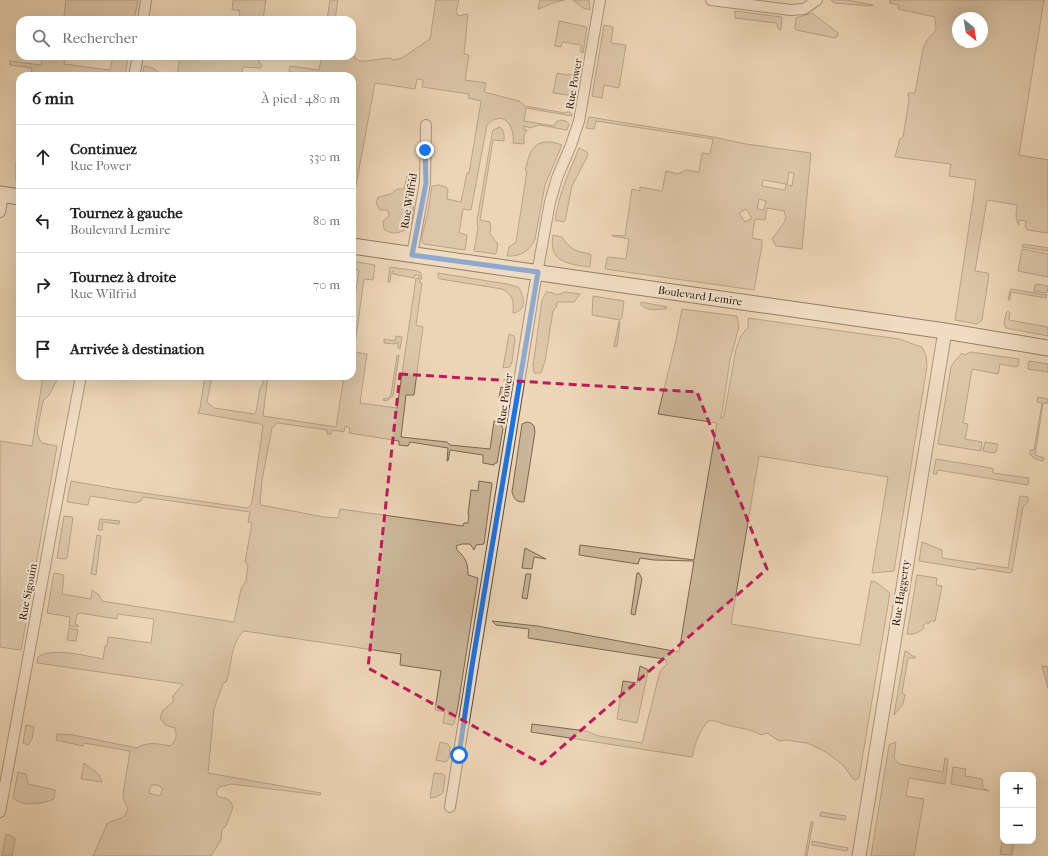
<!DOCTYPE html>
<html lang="fr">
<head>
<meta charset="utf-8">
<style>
	body { margin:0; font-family:"IM FELL French Canon",serif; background:#f2f2f2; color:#222 }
	.controls { position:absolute; right:12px; bottom:12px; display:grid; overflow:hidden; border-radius:8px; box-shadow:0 4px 16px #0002 }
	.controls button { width:36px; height:36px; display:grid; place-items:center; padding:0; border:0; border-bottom:1px solid #e0e0e0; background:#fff; color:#222; font:20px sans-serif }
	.compass { position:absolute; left:952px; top:12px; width:36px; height:36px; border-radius:50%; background:#fff; box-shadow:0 4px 16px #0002; rotate:150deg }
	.stop { position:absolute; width:12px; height:12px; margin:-9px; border:3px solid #1a73e8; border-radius:50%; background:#fff }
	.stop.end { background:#1a73e8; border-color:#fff; box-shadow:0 1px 4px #0008 }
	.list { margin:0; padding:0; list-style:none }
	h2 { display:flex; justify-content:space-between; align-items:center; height:52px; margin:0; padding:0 16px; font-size:17px }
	h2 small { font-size:13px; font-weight:400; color:#767676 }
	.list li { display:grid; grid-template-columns:26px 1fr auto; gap:12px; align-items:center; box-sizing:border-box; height:64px; padding:0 16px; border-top:1px solid #e0e0e0 }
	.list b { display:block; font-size:15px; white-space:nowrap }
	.list p { margin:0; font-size:13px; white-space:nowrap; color:#767676 }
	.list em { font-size:13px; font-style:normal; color:#767676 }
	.icon { flex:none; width:22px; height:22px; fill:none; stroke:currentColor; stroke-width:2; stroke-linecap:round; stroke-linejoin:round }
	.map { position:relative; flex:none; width:1048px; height:856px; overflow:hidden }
	.search { position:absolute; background:#fff; box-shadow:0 4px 16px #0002; left:16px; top:16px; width:340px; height:44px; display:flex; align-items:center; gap:10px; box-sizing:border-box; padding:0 14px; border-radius:12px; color:#767676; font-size:15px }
	.panel { position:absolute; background:#fff; box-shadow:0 4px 16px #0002; left:16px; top:72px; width:340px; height:308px; border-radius:12px }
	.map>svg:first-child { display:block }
	.green { fill:#cbb699; stroke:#7b6651; fill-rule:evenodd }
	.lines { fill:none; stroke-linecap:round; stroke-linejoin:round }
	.minor-casing { stroke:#5b4734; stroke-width:12 }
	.tertiary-casing { stroke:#5b4734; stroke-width:15 }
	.secondary-casing { stroke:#2b1709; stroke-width:17 }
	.minor { stroke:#f3e4d0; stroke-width:10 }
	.tertiary { stroke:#f3e4d0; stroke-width:13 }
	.secondary { stroke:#f3e4d0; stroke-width:15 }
	.route { stroke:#1a73e8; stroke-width:5 }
	.marked { fill:none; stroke:#c2185b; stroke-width:3; stroke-dasharray:8 5; stroke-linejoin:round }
	.labels { text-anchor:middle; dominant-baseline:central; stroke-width:4; stroke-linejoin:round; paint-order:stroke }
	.street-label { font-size:11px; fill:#2b1709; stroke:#f3e4d0 }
</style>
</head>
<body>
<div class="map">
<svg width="1048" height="856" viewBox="0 0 1048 856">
	<rect width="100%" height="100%" fill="#ecd6b7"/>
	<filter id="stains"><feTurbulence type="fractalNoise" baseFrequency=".005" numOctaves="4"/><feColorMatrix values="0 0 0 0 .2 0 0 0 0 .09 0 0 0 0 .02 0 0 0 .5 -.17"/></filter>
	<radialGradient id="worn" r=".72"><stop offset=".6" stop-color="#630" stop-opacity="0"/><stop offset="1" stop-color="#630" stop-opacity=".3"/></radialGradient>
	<path class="green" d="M 66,0 L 138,0 L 134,20 L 60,20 L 64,16 Z
		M 233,0 L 266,0 L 263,20 L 238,20 L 240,14 L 239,10 L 232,10 Z
		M 330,0 L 338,0 L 335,20 L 327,20 Z
		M 436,0 L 459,0 L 456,12 L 458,16 L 468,14 L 464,54 L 469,55 L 465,80 L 486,83 L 484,92 L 519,101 L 525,106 L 565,113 L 566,112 L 570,112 L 572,115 L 572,116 L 526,108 L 524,121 L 554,126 L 556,122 L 560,120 L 566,121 L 569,124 L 567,130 L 539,125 L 530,128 L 524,126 L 524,130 L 527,130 L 524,135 L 524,144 L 513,143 C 515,125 503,109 487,125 L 471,210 L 463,209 L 459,233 L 467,235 L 465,250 L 424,244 L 422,242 L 422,236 L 428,212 L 432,186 L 439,185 L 446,187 L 448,190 L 447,199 L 461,202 L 467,173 L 469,173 L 481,101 L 468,98 L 469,94 L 422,87 L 423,80 L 417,79 L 415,89 L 375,83 L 352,207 L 352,76 L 315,76 L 289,72 L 290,66 L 319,70 L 322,56 L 352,56 L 352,55 L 359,61 L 365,61 L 389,58 L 394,60 L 402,58 L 430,39 Z
		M 540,0 L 565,0 L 556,2 L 538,9 Z
		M 573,0 L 589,0 L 590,10 L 583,8 Z
		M 831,0 L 847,0 L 873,5 L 872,6 L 834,3 Z
		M 890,0 L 1044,0 L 1019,155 L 1048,160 L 1048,233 L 1027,230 L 1025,226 L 1026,221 L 1019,220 L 1019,225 C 1014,219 1017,211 1017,205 L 987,200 L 975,271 L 988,273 L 989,275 L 982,320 L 977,324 L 955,320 L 976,180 L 949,176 L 951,164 L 895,157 L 900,139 L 903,137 L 909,100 L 908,93 L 915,93 L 923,49 L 927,40 L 936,30 L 935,17 L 898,9 L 899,5 L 890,3 ZM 958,18 L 982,18 L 982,42 L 958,42 Z
		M 735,11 L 782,17 L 781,30 L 779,30 L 776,23 L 735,18 Z
		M 812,13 L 838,33 L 837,37 L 835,37 L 835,38 L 796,30 L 795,29 L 796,18 Z
		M 559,21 L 587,27 L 583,53 L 581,52 L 581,45 L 562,42 L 561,47 L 555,46 Z
		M 604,25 L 613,27 L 611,43 L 626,45 L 619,88 L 604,85 L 602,98 L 592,96 Z
		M 42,56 L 65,56 L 64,64 L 110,70 L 113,56 L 128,57 L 125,76 L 31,76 L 32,68 L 10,65 L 10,61 L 41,65 Z
		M 180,56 L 259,56 L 258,60 L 262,66 L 261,68 L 243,67 L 241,76 L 177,76 Z
		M 144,66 C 153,67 157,70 163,76 L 142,76 Z
		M 578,69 L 580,69 L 575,96 L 553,93 L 557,73 L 568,75 L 576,73 Z
		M 589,117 L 713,137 L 746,144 L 811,153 L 802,249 L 776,246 L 772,239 L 784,223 L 786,217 L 784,211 L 767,208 L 765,220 L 755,219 L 752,238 L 762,240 L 762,245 L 754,290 L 605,269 L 607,258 L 608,257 L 626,259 L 629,239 L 612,236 L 612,235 L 625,236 L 632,189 L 640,191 L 640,187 L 662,191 L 666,171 L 678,174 L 686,170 L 699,172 L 702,153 L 710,154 L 713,139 L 596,121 L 594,129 L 586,128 ZM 789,172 L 794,173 L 792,186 L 787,185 ZM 763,180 L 786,184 L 785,190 L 762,186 ZM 759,199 L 766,201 L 764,210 L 757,209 ZM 746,209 L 752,218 L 745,222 L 739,213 Z
		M 500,127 C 505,131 504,136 504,141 L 493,140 L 480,220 L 490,222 L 491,231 L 489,232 L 496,242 L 498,243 L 496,254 L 474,251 L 478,228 L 477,220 L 492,134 L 493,130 Z
		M 545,142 L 552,142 L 562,145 L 545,185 L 535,239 C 530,251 520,257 507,256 L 509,247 L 516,242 L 527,171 L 525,170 C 529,157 530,144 545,142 Z
		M 579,148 L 587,152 L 588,155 L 572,186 L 565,221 L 564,222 L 555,220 C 559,194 569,172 579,148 Z
		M 16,162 L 20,163 L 20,185 L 18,185 L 16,181 Z
		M 407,176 L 416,176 L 412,223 C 405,232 394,237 384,229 L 383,221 L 389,216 L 388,210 L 380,210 L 376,203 L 378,197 L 391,194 L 397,189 L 404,189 Z
		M 553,235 L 562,237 C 571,250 575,251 590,254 L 591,255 L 590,267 C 569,264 548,263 553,235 Z
		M 1023,244 L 1048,248 L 1048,251 L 1022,247 Z
		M 1022,249 L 1048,254 L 1048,277 L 1018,271 Z
		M 352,261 L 375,265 L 373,280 L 364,279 L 354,352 L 367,354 L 360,403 L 397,408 L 416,278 L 419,279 L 419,275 L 415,275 L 414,278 L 393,274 L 393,271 L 391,273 L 390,282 L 388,282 L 390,267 L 418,271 L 421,273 L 422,279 L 420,279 L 420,283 L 422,283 L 416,325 L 423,327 L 414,395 L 406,395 L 401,437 L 447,442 L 450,445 L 490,449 L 494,421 L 496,421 L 501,424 L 503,429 L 497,463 L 495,463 L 494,465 L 483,463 L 483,455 L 450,450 L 448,461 L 447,461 L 448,448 L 410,442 L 408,446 L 399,445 L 399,441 L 349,433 L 350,428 L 345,426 L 344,432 L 332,430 L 331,434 L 327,434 L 327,430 L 278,423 L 272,428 L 262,480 L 260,502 L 261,505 L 324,517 L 338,518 L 340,509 L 463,526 L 464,523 L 468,523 L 469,514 L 468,514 L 471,490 L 478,491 L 479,481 L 492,483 L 484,544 L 476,545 L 474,550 L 470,544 L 462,544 L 456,546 L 457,550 C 466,558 468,563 468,575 L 478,578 L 458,706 L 454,724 L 452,725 L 443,723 L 445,712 L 435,710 L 441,671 L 400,665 L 401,654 L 244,631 C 229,644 233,665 226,682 L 223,683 L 214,709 L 208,773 L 321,793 L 320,795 L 231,784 L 220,787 L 216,791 L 218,797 C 226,798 230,798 233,807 L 226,826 L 222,829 L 221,840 L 211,856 L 93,856 L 107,824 C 116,817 123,822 128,809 L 123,798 L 123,794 L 130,751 L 84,743 L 83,746 L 56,740 L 57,734 L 73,735 L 137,748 C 147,741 159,744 170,746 C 177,739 177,737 175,728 L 165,725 L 160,718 L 163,710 L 173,702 L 173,696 L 183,684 L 37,663 L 38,657 C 53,647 85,656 103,659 L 105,646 L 107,646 L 108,637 L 151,643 L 154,619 L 118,614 L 117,619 L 80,613 L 77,614 L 75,624 L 78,625 L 78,627 L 69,626 L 70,617 L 47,613 L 54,573 L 64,575 L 62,594 L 91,599 L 92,590 L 99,595 L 102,601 L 234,622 L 241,589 L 246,581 L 248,565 L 245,562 L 252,523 L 248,522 L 250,512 L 143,497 L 141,501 L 135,503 L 90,496 L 88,505 L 67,502 L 71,481 C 129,492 188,499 247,508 L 250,506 L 252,502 L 263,426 L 260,424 L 198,413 L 200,408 L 205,376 L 212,376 L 207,402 L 214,408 L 254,414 L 256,412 L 260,388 L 262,386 L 264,376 L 268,376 L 263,416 L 336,427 L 344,376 L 352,376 L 352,317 L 359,270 L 352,269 ZM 151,785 L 158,785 L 163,789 L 160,796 L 149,793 Z
		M 438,273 L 507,284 L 518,287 C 525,296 527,311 513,313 C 514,301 513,295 502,289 L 440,279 L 438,278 Z
		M 1037,284 L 1048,286 L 1047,293 L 1034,291 L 1035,285 Z
		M 1011,289 L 1047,295 L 1046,298 L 1011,292 L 1010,300 L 1008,300 L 1010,290 Z
		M 547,291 L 549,293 L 551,292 L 557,295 L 565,292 L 580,294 L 574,302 L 557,302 L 557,306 L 553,311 L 545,361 L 541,373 L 534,373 L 533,366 L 542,300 Z
		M 593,296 L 624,301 L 622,318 L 620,320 L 592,315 Z
		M 641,302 L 667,307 L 666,309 C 657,309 649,312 641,305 Z
		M 682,309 L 737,316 L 739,327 L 730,360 L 721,419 L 724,416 L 736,349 L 741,336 L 748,327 L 748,318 L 899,339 C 907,341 914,345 922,347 L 926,355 L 927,366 L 894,571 L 872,573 L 888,477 L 759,456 L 731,624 L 860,645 L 871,581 L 876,582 L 890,593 L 859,778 L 856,780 L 853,779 L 843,765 L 826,752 L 807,743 L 785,740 L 779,741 L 767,733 L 761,735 C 747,727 738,729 724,724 C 718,722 715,720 708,721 C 699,732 695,743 692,757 L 531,732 L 532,724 L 586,731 L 599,736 L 642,743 L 660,671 L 666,665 L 667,662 L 664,659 L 528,638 L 529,629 L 496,625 L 492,621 L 537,626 L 679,652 L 694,561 L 654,560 L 640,558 L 638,564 L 579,555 L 580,545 L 694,560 L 717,423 L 658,414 L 676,340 Z
		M 1008,311 L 1010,313 L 1009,320 L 1048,327 L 1047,329 L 1048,330 L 1048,336 L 1006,328 L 1004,325 L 1006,313 Z
		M 619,321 L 620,322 L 617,346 L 614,347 Z
		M 509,334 L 514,336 L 515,338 L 512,362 L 510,367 L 503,368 Z
		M 396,336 L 402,337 L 400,349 L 398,348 L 398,342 L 394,344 L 384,343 L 384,339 L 395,341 Z
		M 971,352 L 1019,359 L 1018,366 L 1016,367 L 1000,364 L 998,374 L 972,369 L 963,423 L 968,424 L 965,439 L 982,442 L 981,451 L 938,444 L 951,367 L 954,362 L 962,353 L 964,355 Z
		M 399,355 L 393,396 L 388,400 L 384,401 L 383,399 L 388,398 L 391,395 L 397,356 Z
		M 1029,361 L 1048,364 L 1048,372 L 1028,369 Z
		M 43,376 L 59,376 L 49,395 L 43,401 L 37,432 L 39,439 L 42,443 L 57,446 L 21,650 L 0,647 L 0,441 L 32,446 Z
		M 501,387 L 507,389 L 507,396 C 505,399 502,399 499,398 Z
		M 1038,397 L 1048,399 L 1048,403 L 1043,403 L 1035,455 L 1044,458 L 1043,461 L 1035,459 L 1030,454 L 1030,450 L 1034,450 L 1042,403 L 1037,402 Z
		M 527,422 L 531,423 L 534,426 L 535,432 L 524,502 C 516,502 514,499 512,492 L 522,424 Z
		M 985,442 L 998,444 L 996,452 L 994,453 L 983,451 Z
		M 936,459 L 991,468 L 993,469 L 993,473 L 1029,478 L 1028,485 L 938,470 L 937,474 L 933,474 Z
		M 1020,496 L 1028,497 L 1028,502 L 1023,507 L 1012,572 L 1010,573 L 978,568 L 975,570 L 919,561 L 922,542 L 942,550 L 942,558 L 1008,568 Z
		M 64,516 L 72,517 L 73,518 L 67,558 L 65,559 L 57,558 Z
		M 100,519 L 120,521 L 119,524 L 103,522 L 102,530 L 98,530 Z
		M 97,535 L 101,536 L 96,575 L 91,574 Z
		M 525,548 L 546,559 L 534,557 L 532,569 L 522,568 Z
		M 637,573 L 639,573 L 642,579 L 635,615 L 631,614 Z
		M 526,574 L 531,574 L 527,599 L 522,598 Z
		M 917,575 L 937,578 L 936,585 L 942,586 L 935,621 L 931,621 L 928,624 L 927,622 L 923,626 L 924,628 C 920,632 915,635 907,634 Z
		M 69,628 L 78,630 L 76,641 L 67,640 Z
		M 905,651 L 908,652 L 912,656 L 915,656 L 915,658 L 908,658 L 902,693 L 905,695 L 903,704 L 894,715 Z
		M 640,666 L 647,669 L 648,672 L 637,723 L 617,719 L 623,681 L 637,683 Z
		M 1042,666 L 1048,667 L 1048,688 Z
		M 26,725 L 34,727 L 32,739 L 28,745 L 23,743 Z
		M 440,742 L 448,744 L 450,747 L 449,758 L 446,762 L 436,760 Z
		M 896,742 L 894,758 L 899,764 L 943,772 L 945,758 L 948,759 L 945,784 L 909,778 L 906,796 L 924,799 L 914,856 L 871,856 L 889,745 Z
		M 84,763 C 91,768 100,773 102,782 L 81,779 Z
		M 953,767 L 966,769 L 965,776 L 982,779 L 983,788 L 989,791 L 951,784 Z
		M 18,772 L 26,774 L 28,784 L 55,790 L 54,799 C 43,804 22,807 13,798 Z
		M 434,773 L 443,774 L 445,776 L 443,793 L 436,797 L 430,798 Z
		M 821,812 L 846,816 L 845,820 L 820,816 Z
		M 811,822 L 813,822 L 807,856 L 805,856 Z
		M 6,834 L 12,836 L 15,839 L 12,856 L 2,856 Z
		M 1003,837 L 1003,841 L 1014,841 L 1012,855 L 1000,854 Z
		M 812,841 L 848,848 L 847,851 L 812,845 Z"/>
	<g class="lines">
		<defs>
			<path id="minor" d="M 711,0 L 791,10 L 804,9 L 817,0
				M 143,20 L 146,0
				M 134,76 L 138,56
				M 0,212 L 3,195
				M 412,255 L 425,183 L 426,125
				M 450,807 L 534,290 L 550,202 L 557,178 L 571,145 L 579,121 L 600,0
				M 0,812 L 54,517 L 81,376"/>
			<path id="tertiary" d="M 859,856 L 945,331"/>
			<path id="secondary" d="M 0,194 L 20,197
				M 352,246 L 945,331 L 1048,348"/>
		</defs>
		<use href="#minor" class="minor-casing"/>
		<use href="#tertiary" class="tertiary-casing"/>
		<use href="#secondary" class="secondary-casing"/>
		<use href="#minor" class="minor"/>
		<use href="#tertiary" class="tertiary"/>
		<use href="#secondary" class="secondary"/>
	</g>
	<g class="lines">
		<path class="route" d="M 425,150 L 426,183 L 412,255 L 538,272 L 472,666 L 459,755"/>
	</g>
	<path d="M0 0H1048V856H0ZM 400,374 L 697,392 L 767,569 L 542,764 L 368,668 Z" fill="#ecd6b7" fill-opacity=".55" fill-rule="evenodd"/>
	<path class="marked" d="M 400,374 L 697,392 L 767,569 L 542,764 L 368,668 Z"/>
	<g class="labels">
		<g class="street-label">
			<text transform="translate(574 84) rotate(-80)">Rue Power</text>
			<text transform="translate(409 201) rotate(-81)">Rue Wilfrid</text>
			<text transform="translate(700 296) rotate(8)">Boulevard Lemire</text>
			<text transform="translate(505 399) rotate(-81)">Rue Power</text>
			<text transform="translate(28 592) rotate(-79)">Rue Sigouin</text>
			<text transform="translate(901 593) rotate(-81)">Rue Haggerty</text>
		</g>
	</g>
	<rect width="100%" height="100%" filter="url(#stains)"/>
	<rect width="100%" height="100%" fill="url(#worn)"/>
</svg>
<div class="controls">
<button>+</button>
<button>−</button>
</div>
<svg class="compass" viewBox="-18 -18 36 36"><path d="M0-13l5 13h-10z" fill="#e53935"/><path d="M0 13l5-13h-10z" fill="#767676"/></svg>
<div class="stop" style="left:459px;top:755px"></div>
<div class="stop end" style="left:425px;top:150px"></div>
<div class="search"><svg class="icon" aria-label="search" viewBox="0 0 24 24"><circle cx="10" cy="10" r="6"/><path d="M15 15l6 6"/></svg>Rechercher</div>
<section class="panel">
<h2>6 min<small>À pied · 480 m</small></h2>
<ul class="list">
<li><svg class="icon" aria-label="ahead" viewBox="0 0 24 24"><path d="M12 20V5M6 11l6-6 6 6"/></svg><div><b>Continuez</b><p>Rue Power</p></div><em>330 m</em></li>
<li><svg class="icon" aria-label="left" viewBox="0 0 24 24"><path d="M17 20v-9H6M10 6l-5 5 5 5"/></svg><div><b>Tournez à gauche</b><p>Boulevard Lemire</p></div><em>80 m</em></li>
<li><svg class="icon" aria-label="right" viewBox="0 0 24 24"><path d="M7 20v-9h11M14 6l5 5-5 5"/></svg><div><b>Tournez à droite</b><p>Rue Wilfrid</p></div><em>70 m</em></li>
<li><svg class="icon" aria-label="arrive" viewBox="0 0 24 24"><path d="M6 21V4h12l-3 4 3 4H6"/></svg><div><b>Arrivée à destination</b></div></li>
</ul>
</section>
</div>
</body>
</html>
